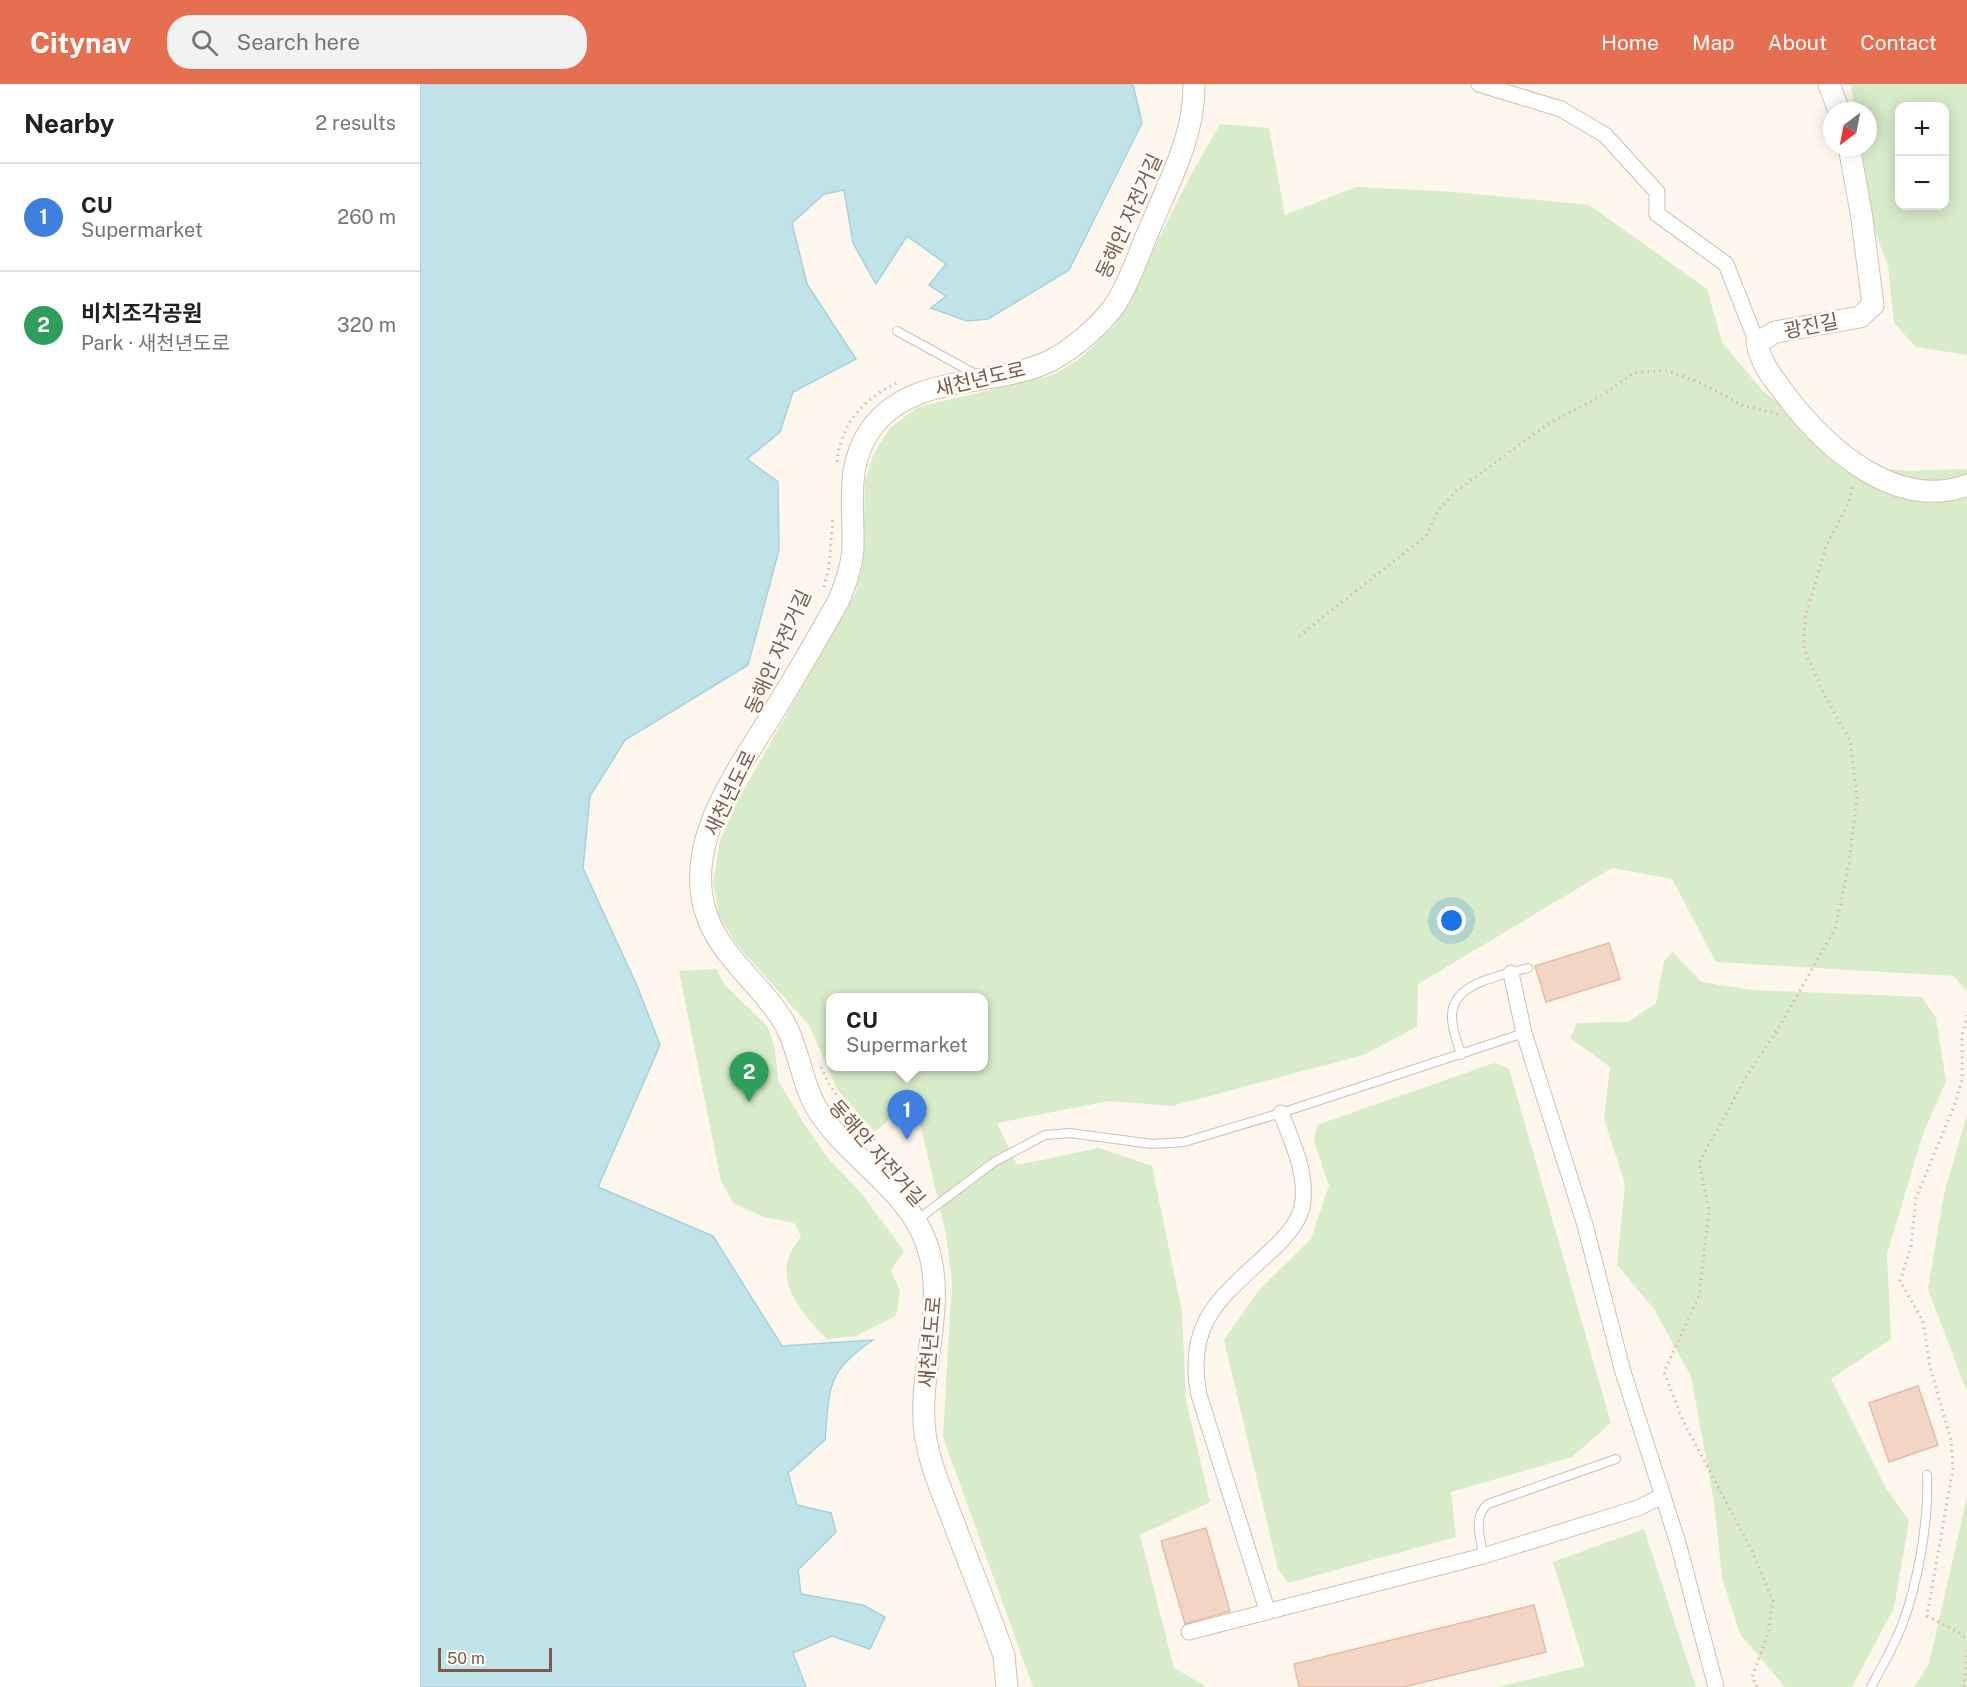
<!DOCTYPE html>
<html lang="en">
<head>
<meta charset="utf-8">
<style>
	body { margin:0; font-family:"Public Sans","Noto Sans KR",sans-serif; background:#f2f2f2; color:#202124 }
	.controls { position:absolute; right:18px; top:18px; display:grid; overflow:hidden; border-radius:12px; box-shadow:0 3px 15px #0003 }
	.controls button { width:54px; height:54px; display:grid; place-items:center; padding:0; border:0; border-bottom:2px solid #e0e0e0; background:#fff; color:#202124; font:30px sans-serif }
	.compass { position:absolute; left:1403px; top:18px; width:54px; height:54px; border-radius:50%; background:#fff; box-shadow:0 3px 15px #0003; rotate:212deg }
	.scale { position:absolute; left:18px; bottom:15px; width:114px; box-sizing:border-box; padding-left:6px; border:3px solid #7a5c4d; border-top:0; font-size:16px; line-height:21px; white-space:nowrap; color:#7a5c4d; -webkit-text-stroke:4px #fffaf3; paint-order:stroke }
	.you { position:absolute; left:1032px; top:837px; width:21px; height:21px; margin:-15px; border:4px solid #fff; border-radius:50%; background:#1a73e8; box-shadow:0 0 0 9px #1a73e833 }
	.badge { display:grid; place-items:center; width:39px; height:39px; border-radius:50%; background:#e76f51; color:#fff; font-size:20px; font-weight:700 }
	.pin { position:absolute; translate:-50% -50px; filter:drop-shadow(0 2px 3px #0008) }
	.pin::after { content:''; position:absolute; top:32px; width:21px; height:18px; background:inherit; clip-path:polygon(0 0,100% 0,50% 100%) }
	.popup { position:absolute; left:406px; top:909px; width:162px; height:78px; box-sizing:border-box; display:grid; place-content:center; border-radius:12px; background:#fff; filter:drop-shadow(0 2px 4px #0005); font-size:20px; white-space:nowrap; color:#757577 }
	.popup b { font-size:22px; color:#202124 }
	.popup::after { content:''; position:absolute; left:50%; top:100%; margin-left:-12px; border:12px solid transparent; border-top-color:#fff }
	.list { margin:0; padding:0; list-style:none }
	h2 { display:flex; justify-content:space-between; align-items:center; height:78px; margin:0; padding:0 24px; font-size:26px }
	h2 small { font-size:20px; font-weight:400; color:#757577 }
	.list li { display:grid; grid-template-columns:39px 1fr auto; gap:18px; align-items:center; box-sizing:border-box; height:108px; padding:0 24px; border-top:2px solid #e0e0e0 }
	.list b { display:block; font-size:22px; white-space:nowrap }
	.list p { margin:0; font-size:20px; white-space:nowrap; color:#757577 }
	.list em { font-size:20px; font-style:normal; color:#757577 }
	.icon { flex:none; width:33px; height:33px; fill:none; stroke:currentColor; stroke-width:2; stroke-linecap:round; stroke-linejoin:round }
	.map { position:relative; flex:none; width:1547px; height:1603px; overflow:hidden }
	header { display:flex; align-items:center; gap:36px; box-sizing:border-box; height:84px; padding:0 30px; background:#e76f51; color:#fff }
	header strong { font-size:28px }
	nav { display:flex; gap:33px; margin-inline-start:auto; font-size:21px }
	.search { width:420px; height:54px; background:#f2f2f2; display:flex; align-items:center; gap:15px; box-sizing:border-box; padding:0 21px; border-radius:24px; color:#757577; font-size:22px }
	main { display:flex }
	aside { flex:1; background:#fff }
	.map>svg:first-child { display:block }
	.green { fill:#d8ecc9; fill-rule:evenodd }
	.water { fill:#bfe3e8; stroke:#a5d3da; stroke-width:1.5 }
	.building { fill:#f3d5c3; stroke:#e6bba3; stroke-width:1.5 }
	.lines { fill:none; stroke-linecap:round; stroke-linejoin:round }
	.lane-casing { stroke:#d1beb0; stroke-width:10 }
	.street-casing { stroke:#d1beb0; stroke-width:17 }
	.secondary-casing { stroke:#d6c0b0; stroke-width:23 }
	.path { stroke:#d9b8a5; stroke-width:3; stroke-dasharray:1.5 4.5; stroke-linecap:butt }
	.lane { stroke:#fff; stroke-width:8 }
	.street { stroke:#fff; stroke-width:15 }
	.secondary { stroke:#fff; stroke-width:21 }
	.labels { text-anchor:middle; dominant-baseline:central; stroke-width:5; stroke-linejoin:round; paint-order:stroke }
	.street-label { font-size:20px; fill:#7a5c4d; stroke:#fffaf3 }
</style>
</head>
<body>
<header>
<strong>Citynav</strong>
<div class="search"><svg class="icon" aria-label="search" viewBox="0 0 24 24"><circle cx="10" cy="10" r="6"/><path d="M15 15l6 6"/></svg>Search here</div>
<nav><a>Home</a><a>Map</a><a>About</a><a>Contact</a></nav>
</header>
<main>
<aside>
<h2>Nearby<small>2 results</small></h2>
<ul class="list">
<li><span class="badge" style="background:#3f7fe0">1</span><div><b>CU</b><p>Supermarket</p></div><em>260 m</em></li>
<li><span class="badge" style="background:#2e9e5b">2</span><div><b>비치조각공원</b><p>Park · 새천년도로</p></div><em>320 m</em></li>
</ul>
</aside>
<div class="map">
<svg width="1547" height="1603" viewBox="0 0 1547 1603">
	<rect width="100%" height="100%" fill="#fdf6ec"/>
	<path class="green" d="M 1431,0 L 1547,0 L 1547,271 L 1496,263 L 1474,239 L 1468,182 L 1451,137 L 1440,63 L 1448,63 L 1448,27 L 1435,27 ZM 1480,22 L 1524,22 L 1524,122 L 1480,122 Z
		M 800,40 L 849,44 L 865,131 L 936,103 L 1035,108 L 1169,121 L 1287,205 L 1302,258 L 1341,305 L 1436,382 L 1486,387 L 1547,385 L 1547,908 L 1534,892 L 1296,878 L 1252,795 L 1192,784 L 998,900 L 997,943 L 943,971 L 752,1022 L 689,1017 L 577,1039 L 597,1081 L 679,1064 L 732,1082 L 762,1228 L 766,1316 L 790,1418 L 720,1451 L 754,1584 L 787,1603 L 613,1603 L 523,1353 L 532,1198 L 526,1150 L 494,1014 L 455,1048 L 417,1005 L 389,941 L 317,861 L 299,832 L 293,798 L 300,756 L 319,714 L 436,508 L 443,473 L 445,397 L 454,369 L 470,344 L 498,323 L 633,291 L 661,274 L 696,240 L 767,98 ZM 410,914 L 564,914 L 564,982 L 410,982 Z
		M 1253,868 L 1281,898 L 1332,906 L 1502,913 L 1516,934 L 1526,997 L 1503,1050 L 1467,1170 L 1471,1255 L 1411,1295 L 1466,1404 L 1489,1437 L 1474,1524 L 1432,1603 L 1365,1603 L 1320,1550 L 1302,1494 L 1294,1418 L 1271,1292 L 1234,1225 L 1197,1181 L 1205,1100 L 1184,1035 L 1190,983 L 1150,954 L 1157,939 L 1208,938 L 1236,919 L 1244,877 Z
		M 296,885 L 305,901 L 347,942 L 354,961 L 359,998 L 383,1038 L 407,1073 L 442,1110 L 484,1167 L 471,1186 L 480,1208 L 476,1232 L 436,1252 L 407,1255 C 387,1234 358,1205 369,1172 C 371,1166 378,1158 381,1152 L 374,1139 L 344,1133 L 313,1119 L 301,1097 L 259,887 Z
		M 1074,979 L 1089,985 L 1191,1339 L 1152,1373 L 1031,1408 L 1036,1453 L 868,1499 L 858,1485 L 804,1256 L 840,1205 L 891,1155 L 909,1101 L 894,1057 L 897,1041 Z
		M 1547,1031 L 1547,1308 L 1508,1205 L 1524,1110 Z
		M 1547,1413 L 1547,1603 L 1494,1603 L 1509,1580 Z
		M 1224,1445 L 1276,1603 L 1078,1603 L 1165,1582 L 1133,1478 Z"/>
	<path class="water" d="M 0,0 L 713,0 L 722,39 L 649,186 L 568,235 L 547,237 L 511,224 L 526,212 L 509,201 L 526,180 L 487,152 L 456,200 L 433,159 L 424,106 L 404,110 L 372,139 L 387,200 L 436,275 L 373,308 L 360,348 L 327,375 L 358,398 L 359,466 L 328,581 L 205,656 L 170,712 L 163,784 L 218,904 L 240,961 L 178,1103 L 293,1152 L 362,1262 L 453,1256 C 406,1288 410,1302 405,1356 L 368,1389 L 377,1421 L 411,1429 L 416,1448 L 378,1486 L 381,1510 L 443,1521 L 465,1533 L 450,1565 L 412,1552 L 373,1569 L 386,1603 L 0,1603 Z"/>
	<path class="building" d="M 1189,859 L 1200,895 L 1126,918 L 1115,882 Z
		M 1498,1302 L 1518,1361 L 1469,1378 L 1449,1319 Z
		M 786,1444 L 810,1527 L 765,1540 L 741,1457 Z
		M 1114,1521 L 1126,1568 L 984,1603 L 879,1603 L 874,1580 Z"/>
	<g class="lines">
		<defs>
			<path id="lane" d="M 477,247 L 557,291
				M 1041,971 C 1038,959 1032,946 1032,934 C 1030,898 1082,892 1108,884
				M 497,1136 L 574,1078 L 625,1051 L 650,1049 L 732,1060 L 764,1058 L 861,1029 L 1104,949
				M 1063,1472 C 1061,1454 1052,1433 1068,1420 L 1196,1375
				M 1451,1603 C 1462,1583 1474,1562 1482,1541 C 1498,1500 1509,1435 1507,1391"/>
			<path id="street" d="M 1059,0 L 1141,25 L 1185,51 L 1237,108 L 1237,130 L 1306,180 L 1337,259
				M 1091,889 L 1104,949 L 1165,1141 L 1203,1288 L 1258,1459 L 1296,1603
				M 847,1526 L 779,1311 C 764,1234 805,1211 855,1163 C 868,1150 881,1136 883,1117 C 886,1086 872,1058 861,1029
				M 769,1548 L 1063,1472 L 1218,1424 L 1242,1412"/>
			<path id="secondary" d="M 1409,0 L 1419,27
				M 1429,63 L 1441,128 L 1453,221 L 1440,233 L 1355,248 L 1337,259 C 1342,283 1354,295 1368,314 C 1408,366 1477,427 1547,401
				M 587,1603 L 584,1572 C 568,1525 549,1480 532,1434 C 521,1406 509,1378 505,1349 C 497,1286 528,1223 507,1161 C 488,1105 430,1076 399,1028 C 382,1002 380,968 365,940 C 344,903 304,876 288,835 C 259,760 320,684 356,624 C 378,588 399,552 419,516 C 426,499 432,482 433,464 C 434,422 425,381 451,345 C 492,288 573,304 630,277 C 653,265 680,242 695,221 C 710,198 718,171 729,146 C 748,100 775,52 774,0"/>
		</defs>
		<use href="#lane" class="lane-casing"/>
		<use href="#street" class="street-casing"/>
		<use href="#secondary" class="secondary-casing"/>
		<path class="path" d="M 417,378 C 421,339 444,314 479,298
			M 404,503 L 409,483 L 413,433
			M 879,552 L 1006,452 L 1018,427 L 1035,408 L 1125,342 L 1186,309 L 1213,289 L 1245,286 L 1281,299 L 1322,321 L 1358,330
			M 1547,931 L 1542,951 L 1542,996 L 1534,1022 L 1496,1114 L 1491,1162 L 1480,1197 L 1503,1237 L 1510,1283 L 1531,1356 L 1533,1384 L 1507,1532 L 1540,1549 L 1547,1556
			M 401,983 C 421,1032 467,1062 496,1105
			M 1337,1603 L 1332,1593 L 1348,1550 L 1353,1517 L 1332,1467 L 1263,1337 L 1244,1288 L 1279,1212 L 1289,1125 L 1279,1079 L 1326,993 L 1358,945 L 1415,845 L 1429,779 L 1437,714 L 1430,656 L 1406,614 L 1384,565 L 1385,534 L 1406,463 L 1429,418 L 1433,399
			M 1544,1603 L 1547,1566"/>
		<use href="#lane" class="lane"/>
		<use href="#street" class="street"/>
		<use href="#secondary" class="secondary"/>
	</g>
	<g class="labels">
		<g class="street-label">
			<text transform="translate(709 132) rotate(-66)">동해안 자전거길</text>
			<text transform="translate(1391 242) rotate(-11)">광진길</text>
			<text transform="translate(560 295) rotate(-13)">새천년도로</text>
			<text transform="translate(358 568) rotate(-66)">동해안 자전거길</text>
			<text transform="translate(310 709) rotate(-64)">새천년도로</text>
			<text transform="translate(457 1069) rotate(49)">동해안 자전거길</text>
			<text transform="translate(510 1258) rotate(-85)">새천년도로</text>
		</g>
	</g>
</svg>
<div class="controls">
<button>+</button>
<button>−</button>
</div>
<svg class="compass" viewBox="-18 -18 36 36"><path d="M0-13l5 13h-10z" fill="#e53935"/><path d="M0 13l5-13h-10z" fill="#757577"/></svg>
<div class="scale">50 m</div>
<div class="you"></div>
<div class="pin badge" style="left:487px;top:1056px;background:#3f7fe0">1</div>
<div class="popup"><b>CU</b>Supermarket</div>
<div class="pin badge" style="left:329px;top:1018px;background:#2e9e5b">2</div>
</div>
</main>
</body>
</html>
